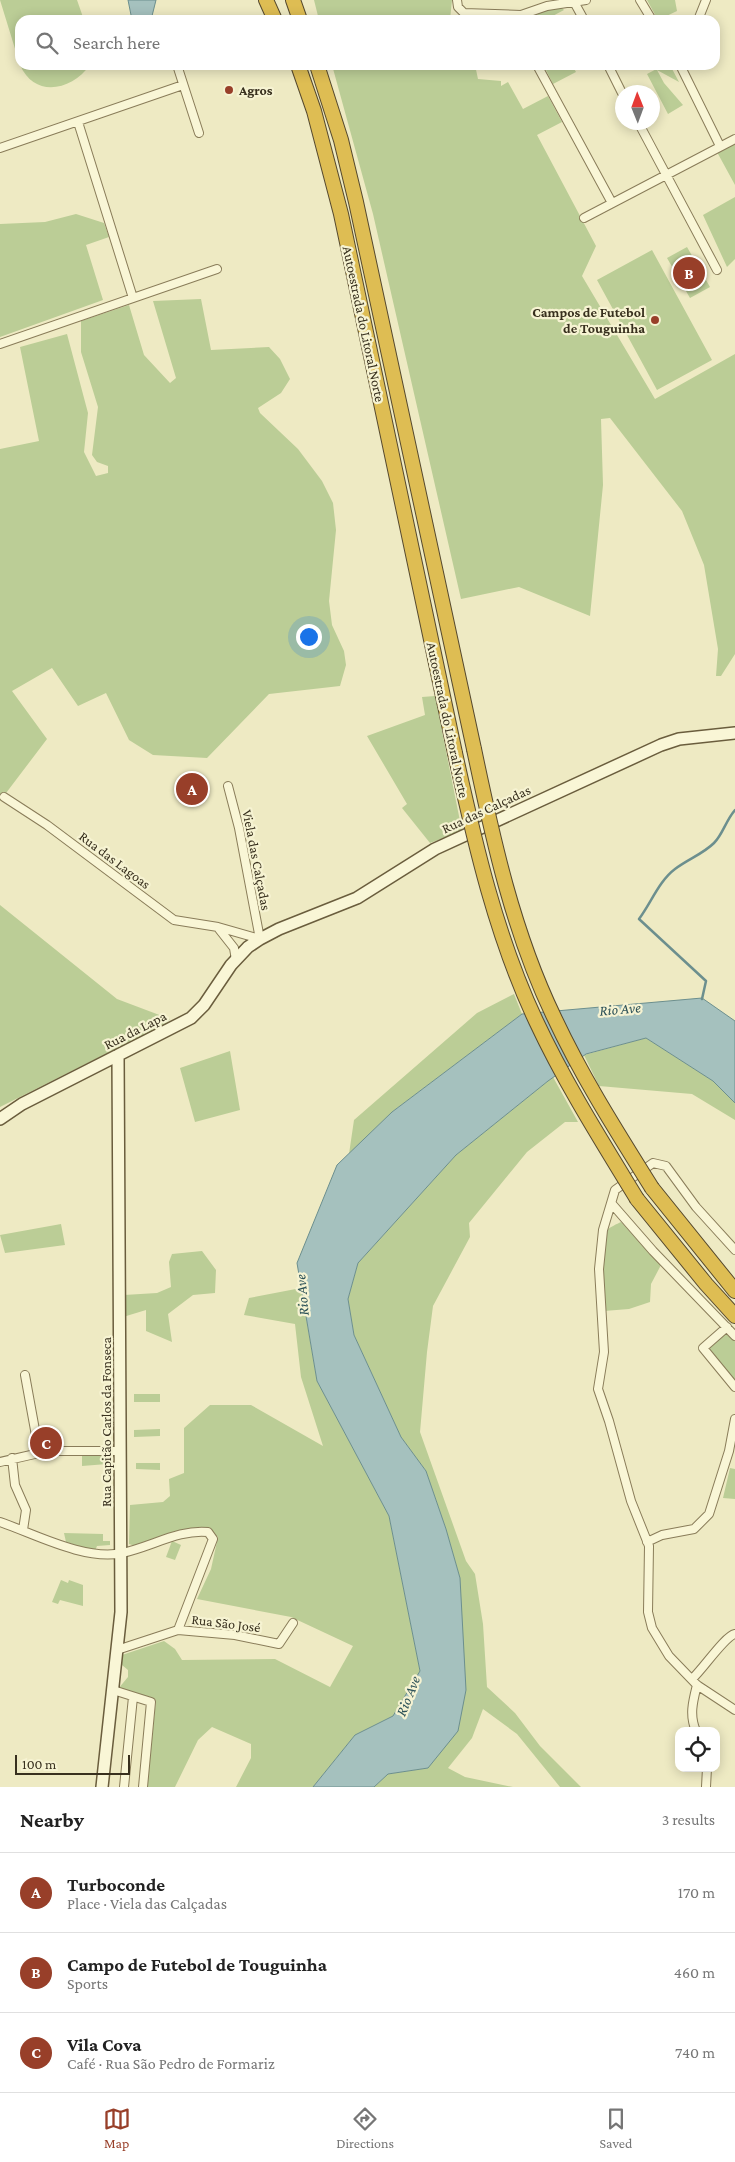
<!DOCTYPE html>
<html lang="en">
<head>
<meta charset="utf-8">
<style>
	body { margin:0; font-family:"Crimson Pro",serif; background:#f2f2f2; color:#222 }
	.controls { position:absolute; right:15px; bottom:15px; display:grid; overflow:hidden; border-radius:10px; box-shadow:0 2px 12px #0003 }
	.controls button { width:45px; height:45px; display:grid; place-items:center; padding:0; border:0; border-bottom:1px solid #e0e0e0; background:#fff; color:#222; font:25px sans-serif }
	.compass { position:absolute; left:615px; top:85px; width:45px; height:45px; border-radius:50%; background:#fff; box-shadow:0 2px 12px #0003; rotate:359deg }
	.scale { position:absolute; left:15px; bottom:12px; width:115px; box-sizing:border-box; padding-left:5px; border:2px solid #38301e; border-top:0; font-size:14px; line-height:18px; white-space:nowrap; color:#38301e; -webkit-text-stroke:4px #f6f3d2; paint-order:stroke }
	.you { position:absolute; left:308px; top:636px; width:18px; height:18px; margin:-12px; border:4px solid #fff; border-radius:50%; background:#1a73e8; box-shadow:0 0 0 8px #1a73e833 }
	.badge { display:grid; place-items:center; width:32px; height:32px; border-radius:50%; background:#983f29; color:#fff; font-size:16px; font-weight:700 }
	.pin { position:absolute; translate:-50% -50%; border:2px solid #fff; box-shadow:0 1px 5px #0006 }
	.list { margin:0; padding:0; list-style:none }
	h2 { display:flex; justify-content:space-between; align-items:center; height:65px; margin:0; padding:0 20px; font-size:21px }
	h2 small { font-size:16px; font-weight:400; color:#767676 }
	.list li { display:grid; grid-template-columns:32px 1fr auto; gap:15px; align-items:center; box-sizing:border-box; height:80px; padding:0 20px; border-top:1px solid #e0e0e0 }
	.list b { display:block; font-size:19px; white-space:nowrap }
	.list p { margin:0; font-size:16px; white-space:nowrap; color:#767676 }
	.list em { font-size:16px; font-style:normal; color:#767676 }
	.icon { flex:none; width:28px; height:28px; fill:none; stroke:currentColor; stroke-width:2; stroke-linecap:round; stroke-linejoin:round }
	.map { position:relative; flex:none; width:735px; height:1787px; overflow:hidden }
	.search { position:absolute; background:#fff; box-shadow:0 2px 12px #0003; left:15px; right:15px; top:15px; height:55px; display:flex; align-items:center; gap:12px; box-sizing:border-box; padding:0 18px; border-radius:15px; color:#767676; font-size:19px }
	.sheet { height:305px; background:#fff }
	nav { display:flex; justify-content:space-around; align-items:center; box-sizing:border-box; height:70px; border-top:1px solid #e0e0e0; background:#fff; font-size:14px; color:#767676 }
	nav a { display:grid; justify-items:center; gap:2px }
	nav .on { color:#983f29 }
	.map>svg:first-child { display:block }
	.green { fill:#bbcd96 }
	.water { fill:#a5c1be; stroke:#6c8f8e }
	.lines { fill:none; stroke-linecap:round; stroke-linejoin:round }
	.stream { stroke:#6c8f8e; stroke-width:2.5 }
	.street-casing { stroke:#897c59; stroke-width:10 }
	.secondary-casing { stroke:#6a5d3d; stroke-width:14 }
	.highway-casing { stroke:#56492e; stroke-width:16 }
	.street { stroke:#f9f6d6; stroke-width:8 }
	.secondary { stroke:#f9f6d6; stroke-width:11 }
	.highway { stroke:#debd53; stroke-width:14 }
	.highway-bridge-casing { stroke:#56492e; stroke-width:16; stroke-linecap:butt }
	.highway-bridge { stroke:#debd53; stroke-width:14 }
	.poi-dot { fill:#983f29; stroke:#f6f3d2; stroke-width:2 }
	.labels { text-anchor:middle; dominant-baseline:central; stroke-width:4.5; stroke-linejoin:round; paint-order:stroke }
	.poi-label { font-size:14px; font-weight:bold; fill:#38301e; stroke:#f6f3d2; text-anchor:start }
	.street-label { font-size:14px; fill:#38301e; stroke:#f6f3d2 }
	.water-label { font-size:15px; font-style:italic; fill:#2d5258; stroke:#f6f3d2 }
</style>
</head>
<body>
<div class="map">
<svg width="735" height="1787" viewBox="0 0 735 1787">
	<rect width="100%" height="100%" fill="#eeeac3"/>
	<path class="green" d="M 0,0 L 77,0 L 84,20 L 20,20 L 20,65 Z
		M 314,0 L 452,0 L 450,20 L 319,20 Z
		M 647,0 L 675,0 L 677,11 L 658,20 Z
		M 550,8 L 562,8 L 564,10 L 545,20 L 526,20 Z
		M 20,65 L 90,65 C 72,90 35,99 20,65 Z
		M 332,65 L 475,65 L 478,79 L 501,81 L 501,86 L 508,82 L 523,109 L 548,96 L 562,122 L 537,135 L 596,246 L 582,276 L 655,399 L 735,354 L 735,654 L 721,676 L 716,676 L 718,649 L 704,565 L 682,511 L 610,418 L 601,419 L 603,485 L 590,616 L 519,587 L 461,599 L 373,214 Z
		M 556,65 L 572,65 L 576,72 L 553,84 L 546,70 Z
		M 664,65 L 670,65 L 679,82 L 657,70 L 664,83 L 683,105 L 668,114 L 647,74 Z
		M 735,144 L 735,185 L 717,152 Z
		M 735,197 L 735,259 L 727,267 L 703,215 Z
		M 76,214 L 104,223 L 109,237 L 86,245 L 103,300 L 0,337 L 0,224 L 45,222 Z
		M 687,247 L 710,287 L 690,298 L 667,258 Z
		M 652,250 L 712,360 L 657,390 L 597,280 Z
		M 201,299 L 211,350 L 269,347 L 280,359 L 290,379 L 281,393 L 258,408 L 260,413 L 298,449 L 322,481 L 333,503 L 336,530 L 329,601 L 332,625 L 344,651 L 346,665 L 340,686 L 269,694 L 207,758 L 153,755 L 129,740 L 106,693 L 78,706 L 52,668 L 12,691 L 47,739 L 0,801 L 0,449 L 39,441 L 20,347 L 67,334 L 88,413 L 84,452 L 96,476 L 108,473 L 108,466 L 97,462 L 92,455 L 98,407 L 81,352 L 81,321 L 129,305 L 144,355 L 170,383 L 176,378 L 153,301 Z
		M 435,696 L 462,831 L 430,843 L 402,808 L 407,804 L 367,736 L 425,715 L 422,697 Z
		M 0,905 L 117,999 L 170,1019 L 167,1023 L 0,1107 Z
		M 514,994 L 522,1014 L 392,1112 L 349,1154 L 354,1120 L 477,1013 Z
		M 646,1038 L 713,1081 L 735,1103 L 735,1120 L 692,1094 L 599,1086 L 584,1055 Z
		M 230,1051 L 240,1110 L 195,1122 L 180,1068 Z
		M 553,1077 L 578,1122 L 565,1122 L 527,1152 L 469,1223 L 470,1237 L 433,1306 L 427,1352 L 420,1432 L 466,1561 L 475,1574 L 483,1624 L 487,1687 L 515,1713 L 540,1746 L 581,1787 L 560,1787 L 517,1734 L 483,1709 L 472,1738 L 448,1768 L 465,1777 L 513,1787 L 374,1787 L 388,1774 L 428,1768 L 460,1578 L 446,1529 L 426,1471 L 401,1437 L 354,1335 L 348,1299 L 358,1263 L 456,1155 Z
		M 621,1222 L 661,1265 L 651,1284 L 650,1302 L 629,1309 L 604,1311 C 604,1298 600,1239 607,1230 C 610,1227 617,1224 621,1222 Z
		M 61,1224 L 65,1245 L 5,1253 L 0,1235 Z
		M 202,1251 L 216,1270 L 215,1293 L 193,1295 L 168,1314 L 172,1342 L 146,1331 L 146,1310 L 123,1317 L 124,1295 L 157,1293 L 171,1287 L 169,1262 L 172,1254 Z
		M 301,1288 L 317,1381 L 389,1516 L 420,1671 L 393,1716 L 355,1735 L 313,1787 L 236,1787 L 251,1758 L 251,1744 L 212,1727 L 198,1740 L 175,1787 L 147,1787 L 156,1700 L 118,1689 L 128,1677 L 128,1670 L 122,1665 L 122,1655 L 164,1641 L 175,1649 L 182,1660 L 275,1659 L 330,1687 L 353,1646 L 291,1617 L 197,1599 L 211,1569 L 218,1537 L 207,1527 L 179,1531 L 135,1546 L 129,1544 L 130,1505 L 163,1502 L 170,1496 L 169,1479 L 184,1473 L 184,1428 L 210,1405 L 251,1405 L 323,1446 L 301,1377 L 295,1324 L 244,1315 L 249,1298 Z
		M 724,1332 L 729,1332 L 735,1339 L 735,1383 L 709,1351 L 711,1344 Z
		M 134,1394 L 160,1394 L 160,1402 L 134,1402 Z
		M 160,1429 L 160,1436 L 134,1437 L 134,1430 Z
		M 107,1455 L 107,1464 L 82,1466 L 82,1456 Z
		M 136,1463 L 160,1463 L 160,1470 L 136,1469 Z
		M 730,1468 L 735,1469 L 735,1499 L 723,1498 Z
		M 64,1533 L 103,1534 L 103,1541 L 110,1541 L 110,1545 L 97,1546 L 95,1551 L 66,1542 Z
		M 172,1541 L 181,1545 L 175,1560 L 166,1557 Z
		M 61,1580 L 68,1583 L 69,1580 L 83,1585 L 83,1606 L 60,1600 L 58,1604 L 52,1602 Z"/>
	<path class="water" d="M 128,0 L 156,0 L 151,20 L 132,20 Z
		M 702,998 L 735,1021 L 735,1103 L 713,1081 L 646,1038 L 586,1054 L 548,1081 L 456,1155 L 358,1263 L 348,1299 L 354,1335 L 401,1437 L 426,1471 L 446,1529 L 460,1578 L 466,1690 L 458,1731 L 428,1768 L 388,1774 L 374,1787 L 313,1787 L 355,1735 L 393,1716 L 420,1671 L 389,1516 L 317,1381 L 297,1263 L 337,1165 L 392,1112 L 522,1014 Z"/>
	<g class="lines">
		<path class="stream" d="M 702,999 L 706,981 L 639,919 C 651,903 659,881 675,869 C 688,859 703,854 714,843 C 723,834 726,820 735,810"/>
		<defs>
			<path id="street" d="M 457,0 L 458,7 L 464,13 L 521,15 L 547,6 L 586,0
				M 573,0 L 584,20
				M 640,0 L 652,20
				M 698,20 L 706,0
				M 177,65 L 199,133
				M 537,65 L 612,203
				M 608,65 L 622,93
				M 680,65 L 720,146
				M 78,122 L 133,298
				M 638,122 L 717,270
				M 0,148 L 183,85
				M 584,218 L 735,139
				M 0,344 L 217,269
				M 4,797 L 47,825 L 174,920 L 218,927 L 260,939 L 239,828 L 228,786
				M 219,929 L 234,948 L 236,960
				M 612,1204 L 653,1251 L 735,1336
				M 735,1250 L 696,1207 L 666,1166 L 653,1163 L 615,1190 L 603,1230 L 599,1269 L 604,1352 L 598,1389 L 609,1421 L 631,1501 L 649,1546 L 648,1612 L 652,1628 L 669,1656 L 697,1685 L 735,1710
				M 727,1327 L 703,1348 L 735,1387
				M 25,1375 L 39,1452
				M 12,1458 L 15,1485 L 26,1510 L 23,1530
				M 0,1462 L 48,1451 L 121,1451
				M 0,1522 C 35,1534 85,1561 122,1553 C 151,1547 179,1529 208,1532 L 213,1539 L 178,1630
				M 647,1542 L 662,1535 L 694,1529 L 709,1514 L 729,1451 L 735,1419
				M 117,1650 L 178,1630 L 235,1635 L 279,1644 L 293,1623
				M 692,1679 C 703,1669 725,1636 735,1634
				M 113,1690 L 151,1702 L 143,1787
				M 696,1731 C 689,1715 693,1701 697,1685
				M 124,1787 L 133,1697
				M 706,1787 L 707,1768"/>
			<path id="secondary" d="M 0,1119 L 22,1104 L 191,1018 L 204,1005 L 231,965 L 248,947 L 260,939 L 279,929 L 357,898 L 435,849 L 661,745 L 679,739 L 735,733
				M 102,1787 L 121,1612 L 118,1055"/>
			<path id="highway" d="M 266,0 L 275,20
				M 293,0 L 300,20
				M 298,65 L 314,111 L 341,214 L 455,753
				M 317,65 L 341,140 L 356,202 L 474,749
				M 652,1188 L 735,1291
				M 637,1199 L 706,1284 L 735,1316"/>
		</defs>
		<use href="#street" class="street-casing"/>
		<use href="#secondary" class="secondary-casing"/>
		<use href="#highway" class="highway-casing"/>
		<use href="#street" class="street"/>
		<use href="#secondary" class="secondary"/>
		<use href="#highway" class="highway"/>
		<defs>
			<path id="highway-bridge" d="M 474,749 C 493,840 513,932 554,1017 C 582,1077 617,1132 652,1188
				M 455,753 C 475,844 496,936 536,1021 C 565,1083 601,1140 637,1199"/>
		</defs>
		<use href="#highway-bridge" class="highway-bridge-casing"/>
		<use href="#highway-bridge" class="highway-bridge"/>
	</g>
	<g class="poi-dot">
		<circle cx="229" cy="90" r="5"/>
		<circle cx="655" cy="320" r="5"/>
	</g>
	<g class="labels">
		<g class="poi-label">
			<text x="239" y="90">Agros</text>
			<text x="645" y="312" text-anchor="end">Campos de Futebol<tspan x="645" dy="16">de Touguinha</tspan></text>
		</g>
		<g class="street-label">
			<text transform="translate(364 324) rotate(78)">Autoestrada do Litoral Norte</text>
			<text transform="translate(448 720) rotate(78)">Autoestrada do Litoral Norte</text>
			<text transform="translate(486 809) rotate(-25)">Rua das Calçadas</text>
			<text transform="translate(115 860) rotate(37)">Rua das Lagoas</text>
			<text transform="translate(257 860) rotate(79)">Viela das Calçadas</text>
			<text transform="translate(135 1030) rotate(-27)">Rua da Lapa</text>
			<text transform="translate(106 1422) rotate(-90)">Rua Capitão Carlos da Fonseca</text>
			<text transform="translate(226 1623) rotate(7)">Rua São José</text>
		</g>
		<g class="water-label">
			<text transform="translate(620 1009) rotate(-5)">Rio Ave</text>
			<text transform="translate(302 1295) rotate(-95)">Rio Ave</text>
			<text transform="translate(408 1696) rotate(-68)">Rio Ave</text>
		</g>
	</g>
</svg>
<div class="controls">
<button><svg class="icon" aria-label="locate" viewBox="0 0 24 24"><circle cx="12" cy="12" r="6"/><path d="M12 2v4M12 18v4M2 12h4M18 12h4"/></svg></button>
</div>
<svg class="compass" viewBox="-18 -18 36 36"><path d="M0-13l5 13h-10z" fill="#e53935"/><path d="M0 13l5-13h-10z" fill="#767676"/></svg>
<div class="scale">100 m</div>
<div class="you"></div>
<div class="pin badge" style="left:192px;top:789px">A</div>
<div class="pin badge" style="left:689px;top:273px">B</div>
<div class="pin badge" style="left:46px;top:1443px">C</div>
<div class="search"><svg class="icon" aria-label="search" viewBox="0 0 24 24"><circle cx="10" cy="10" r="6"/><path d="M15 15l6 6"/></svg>Search here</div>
</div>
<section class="sheet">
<h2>Nearby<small>3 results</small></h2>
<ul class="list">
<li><span class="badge">A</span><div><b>Turboconde</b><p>Place · Viela das Calçadas</p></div><em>170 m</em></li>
<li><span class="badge">B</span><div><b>Campo de Futebol de Touguinha</b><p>Sports</p></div><em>460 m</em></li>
<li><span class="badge">C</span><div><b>Vila Cova</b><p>Café · Rua São Pedro de Formariz</p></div><em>740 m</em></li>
</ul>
</section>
<nav>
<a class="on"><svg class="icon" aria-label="map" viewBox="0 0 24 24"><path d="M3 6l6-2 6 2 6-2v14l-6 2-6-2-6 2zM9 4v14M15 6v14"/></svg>Map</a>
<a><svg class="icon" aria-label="directions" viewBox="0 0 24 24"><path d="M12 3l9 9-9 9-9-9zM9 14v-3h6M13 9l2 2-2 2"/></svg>Directions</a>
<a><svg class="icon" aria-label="saved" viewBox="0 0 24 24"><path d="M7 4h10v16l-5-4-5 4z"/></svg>Saved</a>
</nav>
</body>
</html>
